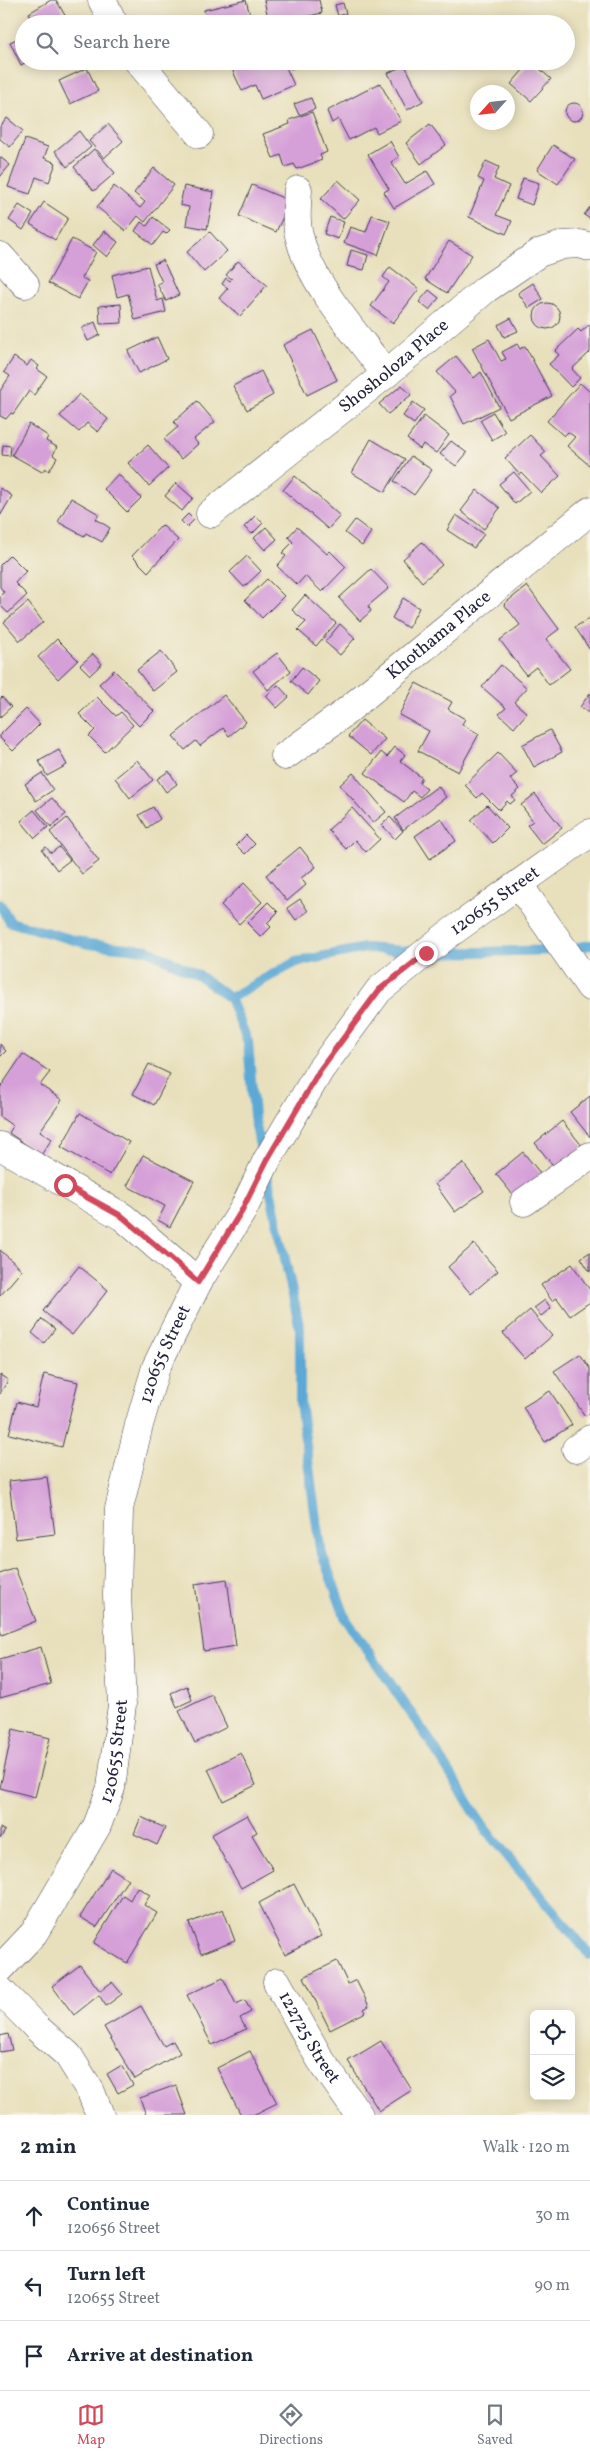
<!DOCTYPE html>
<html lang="en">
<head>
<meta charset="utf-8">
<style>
	body { margin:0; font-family:Vollkorn,serif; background:#f2f2f3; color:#1f2937 }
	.controls { position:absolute; right:15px; bottom:15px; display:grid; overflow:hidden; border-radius:8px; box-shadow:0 2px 12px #0003 }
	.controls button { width:45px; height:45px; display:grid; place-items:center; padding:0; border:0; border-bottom:1px solid #e0e1e3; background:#fff; color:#1f2937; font:25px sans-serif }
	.compass { position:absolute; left:470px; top:85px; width:45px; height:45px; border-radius:50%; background:#fff; box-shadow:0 2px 12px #0003; rotate:243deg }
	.stop { position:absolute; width:15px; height:15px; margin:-11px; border:4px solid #d1495b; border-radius:50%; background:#fff }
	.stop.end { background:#d1495b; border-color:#fff; box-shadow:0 1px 5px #0008 }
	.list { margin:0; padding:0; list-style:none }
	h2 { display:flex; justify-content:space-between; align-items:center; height:65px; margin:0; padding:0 20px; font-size:21px }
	h2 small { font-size:16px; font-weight:400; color:#747a83 }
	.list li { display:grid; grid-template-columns:32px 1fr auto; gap:15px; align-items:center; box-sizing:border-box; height:70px; padding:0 20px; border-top:1px solid #e0e1e3 }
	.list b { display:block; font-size:19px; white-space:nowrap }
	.list p { margin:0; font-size:16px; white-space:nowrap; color:#747a83 }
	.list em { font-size:16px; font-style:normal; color:#747a83 }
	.icon { flex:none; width:28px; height:28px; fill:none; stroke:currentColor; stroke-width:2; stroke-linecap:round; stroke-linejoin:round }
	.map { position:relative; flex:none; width:590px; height:2115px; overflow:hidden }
	.search { position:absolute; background:#fff; box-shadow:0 2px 12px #0003; left:15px; right:15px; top:15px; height:55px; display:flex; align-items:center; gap:12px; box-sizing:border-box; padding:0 18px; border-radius:28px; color:#747a83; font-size:19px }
	.sheet { height:275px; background:#fff }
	nav { display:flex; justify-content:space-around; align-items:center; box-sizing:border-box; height:70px; border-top:1px solid #e0e1e3; background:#fff; font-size:14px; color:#747a83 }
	nav a { display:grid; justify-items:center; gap:2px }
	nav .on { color:#d1495b }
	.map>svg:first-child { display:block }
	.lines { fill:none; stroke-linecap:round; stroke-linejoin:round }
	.stream { stroke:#5ba9d5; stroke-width:10 }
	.building { fill:#d59fd8 }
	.minor-casing { stroke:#403e4e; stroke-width:29 }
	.minor { stroke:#fff; stroke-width:28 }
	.route { stroke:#d1495b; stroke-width:6 }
	.labels { text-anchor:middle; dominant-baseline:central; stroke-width:4; stroke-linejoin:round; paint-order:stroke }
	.street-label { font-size:18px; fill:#22223b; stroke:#f7f3e8 }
</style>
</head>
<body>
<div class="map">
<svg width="590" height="2115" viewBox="0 0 590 2115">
	<rect width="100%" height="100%" fill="#f7f3e8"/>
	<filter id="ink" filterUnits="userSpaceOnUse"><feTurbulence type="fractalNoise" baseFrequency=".02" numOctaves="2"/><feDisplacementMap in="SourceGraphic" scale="10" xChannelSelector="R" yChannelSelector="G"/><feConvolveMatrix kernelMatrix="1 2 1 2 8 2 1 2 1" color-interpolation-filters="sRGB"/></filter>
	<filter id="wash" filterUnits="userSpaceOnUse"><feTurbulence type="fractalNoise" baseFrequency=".0096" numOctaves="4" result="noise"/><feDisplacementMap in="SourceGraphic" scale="20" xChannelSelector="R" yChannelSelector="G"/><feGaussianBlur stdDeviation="1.12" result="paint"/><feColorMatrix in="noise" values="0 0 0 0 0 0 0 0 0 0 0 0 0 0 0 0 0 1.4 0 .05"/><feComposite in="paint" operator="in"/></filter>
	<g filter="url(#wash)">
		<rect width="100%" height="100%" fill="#e8e0bc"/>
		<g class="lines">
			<path class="stream" d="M 0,904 L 10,922 L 88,944 L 148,950 L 198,975 L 230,998 L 248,1042 L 254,1116 L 262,1156
				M 434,953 L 564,950 L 590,945
				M 230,998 L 296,962 L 365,948 L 417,952
				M 267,1175 L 300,1329 L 300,1402 L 320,1548 L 346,1619 L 428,1738 L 485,1829 L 590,1955"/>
		</g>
		<g id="blocks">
			<path class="building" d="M 51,0 L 56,0 L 70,24 L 36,24 L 29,13 Z
				M 246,0 L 252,23 L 220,24 L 220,22 L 207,24 L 204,10 Z
				M 264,0 L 319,0 L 322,13 L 280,23 L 279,16 L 268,18 Z
				M 343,3 L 346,14 L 338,16 L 335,5 Z
				M 347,17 L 350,24 L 331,24 Z
				M 194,18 L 197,24 L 183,24 Z
				M 24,36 L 24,61 L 28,61 L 21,65 L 10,42 Z
				M 250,61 L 283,61 L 294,85 L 261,99 L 255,85 L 242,91 L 232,69 Z
				M 289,61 L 305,61 L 306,64 L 291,69 Z
				M 310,61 L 328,61 L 313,68 Z
				M 340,61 L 356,61 L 342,67 Z
				M 531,61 L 551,79 L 531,101 L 511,84 Z
				M 405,65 L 423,101 L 407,110 L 388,73 Z
				M 87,68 L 98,91 L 70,104 L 59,81 Z
				M 380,83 L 401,121 L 377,133 L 374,127 L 349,140 L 338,119 L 332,123 L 327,111 Z
				M 311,98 L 315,109 L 299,115 L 294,104 Z
				M565 112a9 9 0 1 1 18 0a9 9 0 1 1-18 0Z
				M 312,112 L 327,152 L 320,155 L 322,160 L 297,169 L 294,164 L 285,167 L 281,155 L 273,158 L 263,134 L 290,124 L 289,120 Z
				M 7,118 L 23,131 L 10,147 L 0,139 L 0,127 Z
				M 108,124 L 123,141 L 104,158 L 89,141 Z
				M 430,124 L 446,145 L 421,164 L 406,143 Z
				M 79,131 L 91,147 L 67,167 L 55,151 Z
				M 25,139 L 48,147 L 44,158 L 56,163 L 49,182 L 36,177 L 30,194 L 8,187 Z
				M 390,141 L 399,157 L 391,162 L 405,184 L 427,171 L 435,184 L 394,208 L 384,192 L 389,189 L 368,154 Z
				M 553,145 L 575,159 L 558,184 L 537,170 Z
				M 94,149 L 115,173 L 94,191 L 74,167 Z
				M 0,157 L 10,165 L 0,177 Z
				M 486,161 L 499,167 L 494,179 L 509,186 L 496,215 L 512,221 L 506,234 L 469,217 L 484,181 L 478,178 Z
				M 154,168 L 174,185 L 145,222 L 138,216 L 126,231 L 97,207 L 114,186 L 140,208 L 145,202 L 134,193 Z
				M 523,178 L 539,183 L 532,205 L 516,199 Z
				M 338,180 L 360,200 L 343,219 L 321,199 Z
				M 252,185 L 290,201 L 276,232 L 239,216 Z
				M 184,186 L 214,192 L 207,229 L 186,225 L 189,207 L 180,205 Z
				M 44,202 L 68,218 L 55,240 L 30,224 Z
				M 19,205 L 33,214 L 23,230 L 9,220 Z
				M 590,207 L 590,219 L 584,215 Z
				M 372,215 L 390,221 L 378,255 L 344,243 L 350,227 L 366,232 Z
				M 153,217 L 170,230 L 166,234 L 163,232 L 153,245 L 135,231 L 141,222 L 147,226 Z
				M 330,217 L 344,222 L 338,239 L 324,234 Z
				M 104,231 L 118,242 L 107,257 L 93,245 Z
				M 210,232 L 227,251 L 204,272 L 187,252 Z
				M 72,239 L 96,252 L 82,278 L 88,281 L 78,299 L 48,283 Z
				M 449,241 L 472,255 L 447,293 L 425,279 Z
				M 351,250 L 368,255 L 364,270 L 347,266 Z
				M 163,260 L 179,295 L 166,301 L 157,284 L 162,282 L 154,264 Z
				M 238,261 L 267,285 L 240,316 L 219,298 L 228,288 L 222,284 L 226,278 L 230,281 L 232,279 L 226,275 Z
				M 148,266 L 157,301 L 163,299 L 166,312 L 135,320 L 128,294 L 117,297 L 112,275 Z
				M 390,267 L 419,289 L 393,323 L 371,306 L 389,282 L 383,277 Z
				M 533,283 L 543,299 L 529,308 L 518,293 Z
				M 429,290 L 439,298 L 429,310 L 419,302 Z
				M534 316a13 13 0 1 1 26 0a13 13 0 1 1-26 0Z
				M 121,304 L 122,323 L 100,324 L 99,306 Z
				M 511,318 L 518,331 L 504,337 L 498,325 Z
				M 95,322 L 100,335 L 88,341 L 82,328 Z
				M 590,324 L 590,352 L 572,369 L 580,378 L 571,387 L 549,364 L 559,355 L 555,351 L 578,329 L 581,332 Z
				M 313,330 L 337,380 L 307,395 L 283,345 Z
				M 157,337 L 167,359 L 139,373 L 128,351 Z
				M 489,339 L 501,361 L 506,359 L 502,352 L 517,344 L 520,349 L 525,346 L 552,396 L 509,418 L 472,348 Z
				M 456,356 L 474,378 L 481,372 L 499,407 L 464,424 L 450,396 L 455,392 L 437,372 Z
				M 14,357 L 27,366 L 31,360 L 39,366 L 37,369 L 47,376 L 34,395 L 29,391 L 13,414 L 11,413 L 6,419 L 0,416 L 0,391 L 10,376 L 4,372 Z
				M 261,371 L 273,395 L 247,410 L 233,386 Z
				M 580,383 L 590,392 L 590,466 L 567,446 L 575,437 L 568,432 L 564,436 L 547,421 Z
				M 402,385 L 411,395 L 388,414 L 379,404 Z
				M 79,394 L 108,419 L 98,432 L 87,423 L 79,432 L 60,416 Z
				M 197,401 L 215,422 L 194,439 L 198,444 L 181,459 L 164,439 L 178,427 L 174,422 Z
				M 413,402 L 424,410 L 414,424 L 403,416 Z
				M 493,412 L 505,432 L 492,440 L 480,420 Z
				M 424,416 L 449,435 L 436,453 L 423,444 L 420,449 L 407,439 Z
				M 29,424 L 48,436 L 46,441 L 57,447 L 53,455 L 57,458 L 49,471 L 45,468 L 42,472 L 12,455 Z
				M 530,435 L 546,452 L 541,456 L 560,476 L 541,493 L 522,473 L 520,475 L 505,458 Z
				M 371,439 L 405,459 L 385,492 L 352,473 Z
				M 451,441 L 467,453 L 456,466 L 440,454 Z
				M 3,445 L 11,446 L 10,456 L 2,455 Z
				M 148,445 L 168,468 L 149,486 L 128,463 Z
				M 411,456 L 432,470 L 414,495 L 394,481 Z
				M 514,472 L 530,491 L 515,504 L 499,484 Z
				M 118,474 L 141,498 L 127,512 L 104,489 Z
				M 295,476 L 340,516 L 328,529 L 283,490 Z
				M 176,483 L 193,498 L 182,511 L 165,496 Z
				M 0,488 L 12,496 L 0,516 Z
				M 477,490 L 500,508 L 484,529 L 461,511 Z
				M 71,498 L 99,514 L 96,519 L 110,528 L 102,542 L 86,533 L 84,536 L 58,522 Z
				M 188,514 L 194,520 L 187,527 L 181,521 Z
				M 456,515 L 484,534 L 474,548 L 447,530 Z
				M 255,516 L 263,523 L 252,534 L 244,527 Z
				M 355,520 L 371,532 L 362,546 L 345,533 Z
				M 162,525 L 178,540 L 148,572 L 132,556 Z
				M 266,527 L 277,539 L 265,550 L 254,538 Z
				M 297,527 L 327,554 L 330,551 L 346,567 L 322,592 L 305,576 L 297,585 L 277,566 L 286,556 L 282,553 L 293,542 L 288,537 Z
				M 422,542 L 442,565 L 422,582 L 403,559 Z
				M 10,555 L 26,571 L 15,583 L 27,595 L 8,613 L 0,605 L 0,596 L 4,592 L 0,587 L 0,565 Z
				M 247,556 L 261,571 L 244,587 L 230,572 Z
				M 371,569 L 389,588 L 368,606 L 371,611 L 360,621 L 339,598 Z
				M 267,579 L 284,596 L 262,618 L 245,600 Z
				M 527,586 L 559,629 L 546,639 L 570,669 L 549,685 L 536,667 L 526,675 L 500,640 L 520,625 L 504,604 Z
				M 305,595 L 336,623 L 316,646 L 298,630 L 306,622 L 292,610 Z
				M 403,598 L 419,608 L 408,628 L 392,618 Z
				M 28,602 L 43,622 L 20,641 L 4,622 Z
				M 590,618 L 590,650 L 575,627 Z
				M 340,624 L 355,638 L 340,655 L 325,642 Z
				M 57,639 L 78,660 L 58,679 L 38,657 Z
				M 161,651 L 177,672 L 153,691 L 137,670 Z
				M 277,653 L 291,671 L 268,690 L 253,671 Z
				M 93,654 L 102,664 L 90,675 L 80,665 Z
				M 501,665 L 527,688 L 514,702 L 527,713 L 514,728 L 499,714 L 506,708 L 482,687 Z
				M 302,667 L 319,681 L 308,695 L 291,681 Z
				M 114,670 L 154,711 L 139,726 L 99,684 Z
				M 416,683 L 452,702 L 448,709 L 465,719 L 462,724 L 479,734 L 458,772 L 418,751 L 429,731 L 399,715 Z
				M 278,685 L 289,697 L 277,708 L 266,696 Z
				M 590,693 L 590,714 L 580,707 Z
				M 224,695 L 246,722 L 229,736 L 223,728 L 200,746 L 196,741 L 185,750 L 173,736 Z
				M 2,697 L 11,707 L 0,717 L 0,699 Z
				M 97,697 L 116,716 L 121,712 L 133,725 L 105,752 L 89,736 L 95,730 L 79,714 Z
				M 26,709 L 40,724 L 13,751 L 0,738 L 0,735 Z
				M 362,720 L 385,739 L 371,755 L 348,736 Z
				M 550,730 L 562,752 L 534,767 L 522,745 Z
				M 395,747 L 405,755 L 400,761 L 422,778 L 419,783 L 427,789 L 420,797 L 412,791 L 404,802 L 365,773 L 381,752 L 387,757 Z
				M 59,750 L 67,765 L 47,776 L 39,761 Z
				M 498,753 L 517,773 L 510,779 L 520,789 L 512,796 L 515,800 L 510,804 L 507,801 L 499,810 L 482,793 L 477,798 L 465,785 Z
				M 137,760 L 153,780 L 130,798 L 115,778 Z
				M 169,771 L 177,784 L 166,792 L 157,779 Z
				M 42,773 L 53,790 L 36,801 L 25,784 Z
				M 353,773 L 386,812 L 373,823 L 340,785 Z
				M 438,786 L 446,797 L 403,830 L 395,818 Z
				M 535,794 L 562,828 L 542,844 L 527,825 L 533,821 L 521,805 Z
				M 52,798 L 66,814 L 51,827 L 37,810 Z
				M 487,805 L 508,828 L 493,843 L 471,820 Z
				M 153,807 L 160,819 L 147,828 L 139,815 Z
				M 352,808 L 380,839 L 366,852 L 355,840 L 346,849 L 328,830 Z
				M 34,810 L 48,827 L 35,838 L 21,821 Z
				M 390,817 L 403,831 L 395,839 L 382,825 Z
				M 67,818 L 99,861 L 82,874 L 50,832 Z
				M 441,818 L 456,841 L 430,859 L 415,836 Z
				M 246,835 L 255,844 L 245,854 L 236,845 Z
				M 46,847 L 51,853 L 59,847 L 70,860 L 57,870 L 42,850 Z
				M 300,847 L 316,867 L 301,878 L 306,885 L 287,901 L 266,875 Z
				M 244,883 L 262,902 L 239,924 L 221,905 Z
				M 300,899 L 308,911 L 296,920 L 287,908 Z
				M 268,902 L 278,912 L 267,923 L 271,927 L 261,937 L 247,923 Z
				M 0,1044 L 6,1051 L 0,1057 Z
				M 23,1054 L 50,1072 L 40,1085 L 62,1100 L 40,1131 L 52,1139 L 41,1155 L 9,1133 L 13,1126 L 0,1117 L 0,1088 Z
				M 149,1064 L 170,1074 L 154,1105 L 133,1094 Z
				M 590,1096 L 590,1137 L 570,1112 Z
				M 80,1113 L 129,1142 L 110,1175 L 61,1147 Z
				M 562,1121 L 583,1147 L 556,1169 L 535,1143 Z
				M 523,1152 L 545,1179 L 518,1201 L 496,1174 Z
				M 143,1155 L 194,1181 L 170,1227 L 158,1220 L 165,1206 L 127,1186 Z
				M 463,1163 L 484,1191 L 455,1212 L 435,1184 Z
				M 474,1244 L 498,1271 L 471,1294 L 448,1267 Z
				M 0,1250 L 22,1270 L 0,1296 Z
				M 590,1252 L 590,1272 L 581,1258 Z
				M 572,1264 L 590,1290 L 590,1302 L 570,1316 L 557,1298 L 552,1301 L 541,1285 Z
				M 79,1266 L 108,1290 L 72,1335 L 43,1311 Z
				M 545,1300 L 551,1308 L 541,1316 L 534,1308 Z
				M 530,1310 L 552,1336 L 525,1359 L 503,1333 Z
				M 42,1319 L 55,1329 L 44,1343 L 32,1333 Z
				M 580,1354 L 590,1369 L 590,1413 L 585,1416 L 554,1371 Z
				M 44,1374 L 78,1382 L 62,1447 L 9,1434 L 17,1402 L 36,1407 Z
				M 0,1375 L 8,1380 L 0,1394 Z
				M 550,1391 L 572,1425 L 545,1442 L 523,1407 Z
				M 47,1477 L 55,1534 L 16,1539 L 9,1481 Z
				M 15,1568 L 36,1621 L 2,1635 L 0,1630 L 0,1574 Z
				M 227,1579 L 236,1646 L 204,1651 L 195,1584 Z
				M 41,1647 L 51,1684 L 0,1698 L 0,1659 Z
				M 187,1686 L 192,1700 L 177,1707 L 171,1693 Z
				M 212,1695 L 227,1727 L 195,1743 L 179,1711 Z
				M 13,1729 L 50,1738 L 35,1797 L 0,1788 Z
				M 241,1753 L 256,1785 L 223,1801 L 208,1769 Z
				M 247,1815 L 257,1832 L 252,1835 L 273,1870 L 241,1888 L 211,1835 Z
				M 141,1817 L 165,1828 L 157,1845 L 134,1834 Z
				M 0,1828 L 5,1831 L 0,1839 Z
				M 111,1868 L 128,1879 L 97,1927 L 80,1917 Z
				M 294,1884 L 321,1936 L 285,1955 L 259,1903 Z
				M 137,1887 L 150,1895 L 144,1905 L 157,1913 L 127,1963 L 94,1943 L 123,1895 L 130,1900 Z
				M 223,1909 L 235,1941 L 201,1954 L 189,1923 Z
				M 337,1961 L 348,1984 L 356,1980 L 369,2006 L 364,2009 L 366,2012 L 330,2030 L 304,1977 Z
				M 80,1965 L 100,1991 L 112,1982 L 122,1994 L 106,2006 L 99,1995 L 74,2015 L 52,1986 Z
				M 223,1978 L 236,2004 L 245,2000 L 251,2012 L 240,2018 L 246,2029 L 212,2045 L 187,1995 Z
				M 141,2006 L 164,2046 L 173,2041 L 180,2053 L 135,2079 L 104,2027 Z
				M 8,2034 L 12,2050 L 0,2052 L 0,2036 Z
				M 381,2041 L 412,2090 L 379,2111 L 348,2061 Z
				M 250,2051 L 277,2103 L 253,2115 L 241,2115 L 217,2068 Z
				M 122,2065 L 133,2085 L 118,2093 L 107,2074 Z
				M 176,2085 L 187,2115 L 146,2115 L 140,2098 Z"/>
		</g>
	</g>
	<g filter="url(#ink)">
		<use href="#blocks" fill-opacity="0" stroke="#403e4e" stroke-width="1"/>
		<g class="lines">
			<defs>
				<g id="minor">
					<path d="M 102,0 L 114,24"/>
					<path d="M 138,61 L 199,134"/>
					<path d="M 298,190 C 297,207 295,222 300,239 C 311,284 358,336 386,374"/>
					<path d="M 0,256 L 25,284"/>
					<path id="s1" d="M 210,514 L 386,374 L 486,289 L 539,253 L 563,245 L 580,244 L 590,247"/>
					<path id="s2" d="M 285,756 L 343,714 L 590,511"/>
					<path d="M 519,885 L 590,987"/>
					<path d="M 0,1146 L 123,1217 L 198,1282"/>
					<path d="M 524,1202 L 590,1156"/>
					<path d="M 576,1449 L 590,1439"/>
					<path id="s3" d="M 0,1969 L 34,1933 L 97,1826 L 111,1788 L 122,1705 L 117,1595 L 119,1509 L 139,1425 L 156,1367 L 198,1282 L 243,1210 L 267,1160 L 320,1070 L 379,990 L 446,936 L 590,833"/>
					<path id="s4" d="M 277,1982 L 320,2059 L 359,2115"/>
					<path d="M 0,1990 L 38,2029 L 68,2055 L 91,2092 L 100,2115"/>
				</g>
			</defs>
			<use href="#minor" class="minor-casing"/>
			<use href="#minor" class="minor"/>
		</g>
	</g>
	<g class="lines" filter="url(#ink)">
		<path class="route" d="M 65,1185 L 123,1217 L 198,1282 L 242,1210 L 267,1160 L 320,1070 L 379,990 L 426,953"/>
	</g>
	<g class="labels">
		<g class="street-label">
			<text stroke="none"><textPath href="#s1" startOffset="236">Shosholoza Place</textPath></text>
			<text stroke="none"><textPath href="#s2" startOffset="196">Khothama Place</textPath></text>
			<text stroke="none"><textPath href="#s3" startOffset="1226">120655 Street</textPath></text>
			<text stroke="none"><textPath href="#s3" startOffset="656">120655 Street</textPath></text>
			<text stroke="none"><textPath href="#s3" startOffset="251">120655 Street</textPath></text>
			<text stroke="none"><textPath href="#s4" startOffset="64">122725 Street</textPath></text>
		</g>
	</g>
</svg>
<div class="controls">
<button><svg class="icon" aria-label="locate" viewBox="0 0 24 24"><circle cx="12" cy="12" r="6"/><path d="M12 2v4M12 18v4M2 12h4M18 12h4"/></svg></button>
<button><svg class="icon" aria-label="layers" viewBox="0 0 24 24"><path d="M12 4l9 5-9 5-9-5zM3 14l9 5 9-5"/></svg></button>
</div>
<svg class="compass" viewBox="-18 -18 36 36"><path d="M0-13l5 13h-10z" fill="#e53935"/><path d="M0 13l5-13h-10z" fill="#747a83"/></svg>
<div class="stop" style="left:65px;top:1185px"></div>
<div class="stop end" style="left:426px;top:953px"></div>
<div class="search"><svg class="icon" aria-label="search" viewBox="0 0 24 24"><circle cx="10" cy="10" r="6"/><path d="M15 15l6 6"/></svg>Search here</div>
</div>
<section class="sheet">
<h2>2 min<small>Walk · 120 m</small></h2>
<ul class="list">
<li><svg class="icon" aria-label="ahead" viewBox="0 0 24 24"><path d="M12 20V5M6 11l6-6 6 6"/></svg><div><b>Continue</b><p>120656 Street</p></div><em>30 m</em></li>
<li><svg class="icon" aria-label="left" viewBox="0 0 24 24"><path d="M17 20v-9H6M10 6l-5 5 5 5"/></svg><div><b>Turn left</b><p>120655 Street</p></div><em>90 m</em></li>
<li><svg class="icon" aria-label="arrive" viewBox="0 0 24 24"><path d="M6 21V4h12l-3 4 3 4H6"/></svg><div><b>Arrive at destination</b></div></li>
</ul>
</section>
<nav>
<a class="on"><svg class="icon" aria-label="map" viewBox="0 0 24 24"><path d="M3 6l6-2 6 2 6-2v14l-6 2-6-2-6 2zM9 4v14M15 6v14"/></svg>Map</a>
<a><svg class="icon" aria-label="directions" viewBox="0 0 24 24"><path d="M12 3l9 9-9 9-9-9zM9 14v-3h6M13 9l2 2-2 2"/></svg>Directions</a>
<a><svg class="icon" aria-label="saved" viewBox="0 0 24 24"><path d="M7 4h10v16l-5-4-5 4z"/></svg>Saved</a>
</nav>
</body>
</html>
